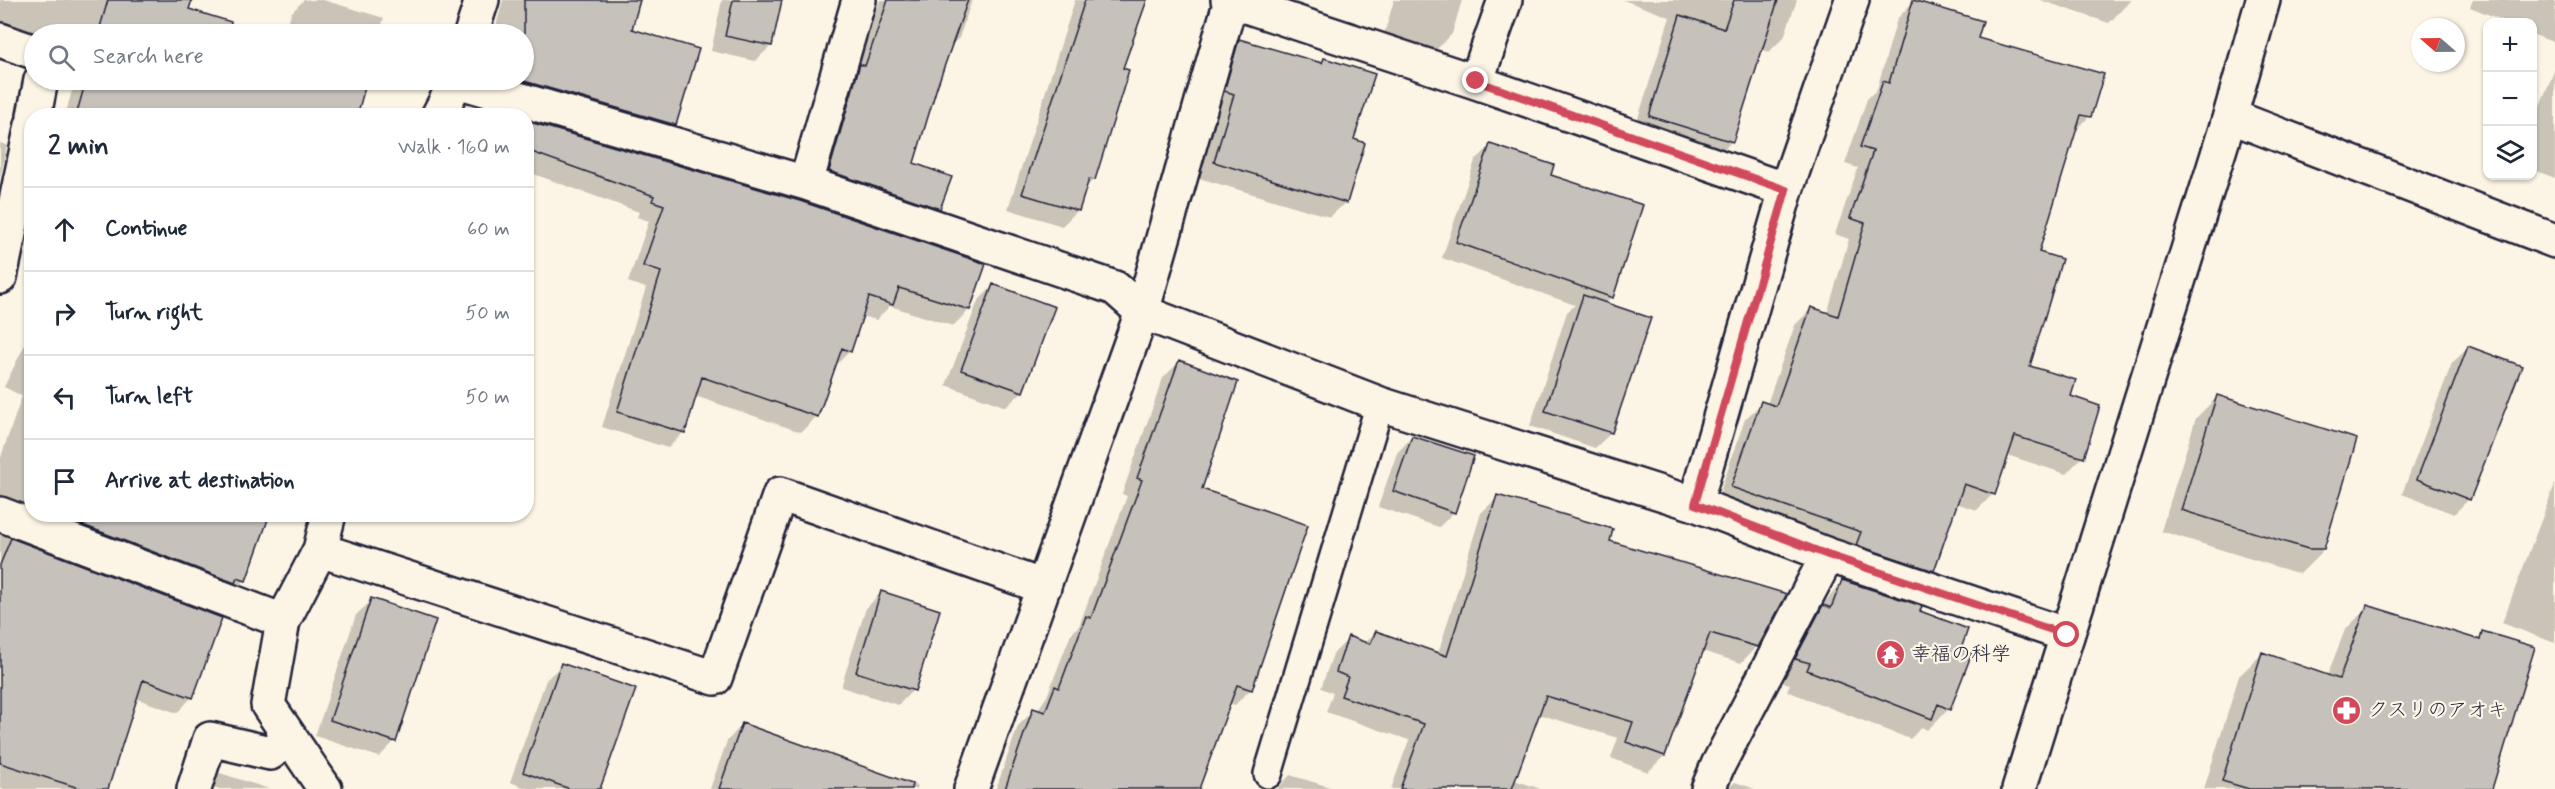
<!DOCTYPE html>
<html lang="en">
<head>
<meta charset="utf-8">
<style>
	body { margin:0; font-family:Mynerve,"Klee One",sans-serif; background:#f6f6f7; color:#1f2937 }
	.controls { position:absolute; right:18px; top:18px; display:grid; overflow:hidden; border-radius:12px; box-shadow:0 2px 4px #0004 }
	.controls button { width:54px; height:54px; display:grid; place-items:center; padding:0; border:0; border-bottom:2px solid #e0e1e3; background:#fff; color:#1f2937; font:30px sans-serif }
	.compass { position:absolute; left:2411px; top:18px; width:54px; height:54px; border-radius:50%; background:#fff; box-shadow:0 2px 4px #0004; rotate:290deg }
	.stop { position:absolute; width:18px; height:18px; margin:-14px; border:4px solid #d1495b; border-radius:50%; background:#fff }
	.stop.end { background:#d1495b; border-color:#fff; box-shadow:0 2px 6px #0008 }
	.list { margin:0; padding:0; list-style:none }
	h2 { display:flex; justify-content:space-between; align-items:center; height:78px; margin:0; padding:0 24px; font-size:26px }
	h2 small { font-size:20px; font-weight:400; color:#747a83 }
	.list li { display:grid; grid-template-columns:39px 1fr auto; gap:18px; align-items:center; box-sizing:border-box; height:84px; padding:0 24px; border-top:2px solid #e0e1e3 }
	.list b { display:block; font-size:22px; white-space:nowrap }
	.list em { font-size:20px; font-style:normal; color:#747a83 }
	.icon { flex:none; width:33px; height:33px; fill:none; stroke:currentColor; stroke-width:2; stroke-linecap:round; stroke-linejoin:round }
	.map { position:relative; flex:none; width:2555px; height:789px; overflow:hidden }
	.search { position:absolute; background:#fff; box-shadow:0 2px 4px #0004; left:24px; top:24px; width:510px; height:66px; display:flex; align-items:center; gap:15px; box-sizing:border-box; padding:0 21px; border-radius:33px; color:#747a83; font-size:22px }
	.panel { position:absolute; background:#fff; box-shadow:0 2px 4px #0004; left:24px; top:108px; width:510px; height:414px; border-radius:24px }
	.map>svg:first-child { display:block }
	.shadow { fill:#0003 }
	.building { fill:#c6c1bb; stroke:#22223b; stroke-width:1.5 }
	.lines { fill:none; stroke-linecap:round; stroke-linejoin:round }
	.lane-casing { stroke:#22223b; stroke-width:32 }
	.street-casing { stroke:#22223b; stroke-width:38 }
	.secondary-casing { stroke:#22223b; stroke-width:38 }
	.lane { stroke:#fcf5e5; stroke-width:27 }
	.street { stroke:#fcf5e5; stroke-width:33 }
	.secondary { stroke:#fcf5e5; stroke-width:33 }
	.route { stroke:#d1495b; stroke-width:8 }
	.labels { text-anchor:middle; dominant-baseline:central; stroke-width:4.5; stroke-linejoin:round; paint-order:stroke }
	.poi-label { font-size:20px; fill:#22223b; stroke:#fcf5e5; text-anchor:start }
</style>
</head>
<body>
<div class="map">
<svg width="2555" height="789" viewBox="0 0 2555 789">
	<rect width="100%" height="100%" fill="#fcf5e5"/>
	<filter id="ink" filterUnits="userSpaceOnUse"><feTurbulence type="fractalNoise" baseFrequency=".0167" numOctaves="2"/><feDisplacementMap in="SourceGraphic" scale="12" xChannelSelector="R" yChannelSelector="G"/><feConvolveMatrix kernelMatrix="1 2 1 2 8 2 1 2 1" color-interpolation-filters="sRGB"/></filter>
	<g filter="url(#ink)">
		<path class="shadow" d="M 0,0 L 191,0 L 187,10 L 267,34 L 34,34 L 34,41 L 0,29 Z
			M 304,0 L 323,0 L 384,18 L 379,34 L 285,34 L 291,13 Z
			M 503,0 L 639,0 L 631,30 L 697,50 L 674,125 L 659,140 L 481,80 L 524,80 L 524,34 L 494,34 Z
			M 722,0 L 781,0 L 771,46 L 755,61 L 711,51 Z
			M 880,0 L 972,0 L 959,38 L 949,47 L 913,164 L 939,208 L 924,223 L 815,186 Z
			M 1075,0 L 1145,0 L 1121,69 L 1093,180 L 1084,189 L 1077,211 L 1062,226 L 1008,209 Z
			M 1394,0 L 1462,0 L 1452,34 L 1436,50 L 1384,35 Z
			M 1623,0 L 1797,0 L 1784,37 L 1769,52 L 1762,50 L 1732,141 L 1716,157 L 1634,131 L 1670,17 Z
			M 2040,0 L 2131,0 L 2109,23 Z
			M 2473,0 L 2555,0 L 2555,43 L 2532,34 L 2532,22 L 2507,22 L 2470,7 Z
			M 1913,2 L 1976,39 L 2089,117 L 2074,132 L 2037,253 L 2028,367 L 2069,397 L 2082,457 L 2066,474 L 2007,455 L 1993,494 L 1977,510 L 1956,503 L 1933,570 L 1916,586 L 1716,503 L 1745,419 L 1762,403 L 1767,404 L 1795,325 L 1812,308 L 1827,314 L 1849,239 L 1835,234 L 1858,168 L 1845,164 L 1867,99 L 1877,89 L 1897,19 Z
			M 1240,40 L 1320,64 L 1324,60 L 1352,140 L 1346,202 L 1330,217 L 1199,178 L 1219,110 L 1210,107 L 1224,56 Z
			M 2555,69 L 2555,178 L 2532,169 L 2532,125 Z
			M 75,80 L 366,80 L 355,116 L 65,116 Z
			M 472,108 L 500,116 L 464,116 Z
			M 526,123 L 969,310 L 953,326 L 890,306 L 876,320 L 862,316 L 850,351 L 834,367 L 817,416 L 801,432 L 695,396 L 684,432 L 668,448 L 602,427 L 646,288 L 628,282 L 649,221 L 637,217 L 639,212 L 531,173 L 526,193 Z
			M 0,143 L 7,145 L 0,179 Z
			M 1491,145 L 1612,297 L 1604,304 L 1611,433 L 1595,448 L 1530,426 L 1567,312 L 1575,305 L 1442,258 L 1475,161 Z
			M 993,286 L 1053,308 L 1022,392 L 1006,407 L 946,385 L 978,301 Z
			M 32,330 L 32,514 L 269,514 L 245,580 L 228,597 L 0,519 L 0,460 L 22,396 L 4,387 Z
			M 2468,348 L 2469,499 L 2454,514 L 2402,494 L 2452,363 Z
			M 1179,362 L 1200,489 L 1251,689 L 1235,705 L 1229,703 L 1198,789 L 996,789 L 1018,726 L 1034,710 L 1037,711 L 1047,696 L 1071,634 L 1079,626 L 1127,496 L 1122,494 L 1163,378 Z
			M 2217,397 L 2355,440 L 2321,553 L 2300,574 L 2161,531 L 2196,418 Z
			M 1412,437 L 1454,512 L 1439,527 L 1378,507 L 1397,453 Z
			M 2555,484 L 2555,643 L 2502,623 Z
			M 1498,497 L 1608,542 L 1757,646 L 1741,663 L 1702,651 L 1664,756 L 1648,772 L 1611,758 L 1618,738 L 1538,714 L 1514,780 L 1541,789 L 1391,789 L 1409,740 L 1326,712 L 1333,693 L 1321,688 L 1333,654 L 1349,638 L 1364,644 L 1376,632 L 1438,654 L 1481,513 Z
			M 0,534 L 221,619 L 192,697 L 177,713 L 135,698 L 106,789 L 0,789 Z
			M 1843,581 L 1919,612 L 1959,650 L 1949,709 L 1927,730 L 1922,727 L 1910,739 L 1787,691 L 1790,684 L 1775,680 L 1802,628 Z
			M 881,593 L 913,690 L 898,705 L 841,687 L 866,608 Z
			M 372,600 L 395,741 L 379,757 L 315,736 L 356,615 Z
			M 2368,607 L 2475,640 L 2483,633 L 2491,789 L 2204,789 L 2239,676 L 2262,654 L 2327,676 L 2345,630 Z
			M 562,665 L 599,789 L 529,789 L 510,782 L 546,680 Z
			M 742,725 L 918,786 L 917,789 L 710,789 L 727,741 Z
			M 220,773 L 269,789 L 204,789 Z
			M 1290,775 L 1336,789 L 1277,789 Z
			M 1735,782 L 1755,789 L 1727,789 Z"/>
		<path class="building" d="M 108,0 L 192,0 L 189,9 L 231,22 L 229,34 L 98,34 Z
			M 524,0 L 640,0 L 632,29 L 699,49 L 676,125 L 524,81 Z
			M 733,0 L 782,0 L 772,46 L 725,36 Z
			M 888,0 L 968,0 L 937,87 L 914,163 L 952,177 L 940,209 L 829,171 L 860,64 L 865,66 Z
			M 1085,0 L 1147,0 L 1123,68 L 1129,70 L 1095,180 L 1089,179 L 1079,211 L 1022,194 Z
			M 1734,0 L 1778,0 L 1733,142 L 1649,116 L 1680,15 L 1724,29 Z
			M 1913,0 L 1983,21 L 1978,38 L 2104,74 L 2091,117 L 2081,115 L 2039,252 L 2062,259 L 2030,366 L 2076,380 L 2071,396 L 2100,406 L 2084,458 L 2015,436 L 1995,495 L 1964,484 L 1934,571 L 1856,545 L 1861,532 L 1731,487 L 1761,401 L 1776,406 L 1811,307 L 1838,316 L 1865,223 L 1850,218 L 1873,151 L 1860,147 L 1883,81 L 1889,83 Z
			M 1239,39 L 1322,63 L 1324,58 L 1375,74 L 1354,139 L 1365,143 L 1347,203 L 1214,162 L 1234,94 L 1224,91 Z
			M 86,80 L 367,80 L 357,116 L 76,116 Z
			M 526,121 L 800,201 L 986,264 L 970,310 L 899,288 L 893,305 L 869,297 L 851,352 L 842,348 L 818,417 L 702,377 L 685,433 L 617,412 L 661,272 L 643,266 L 664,205 L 652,201 L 654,196 L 526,150 Z
			M 1490,144 L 1554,165 L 1551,175 L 1643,205 L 1613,298 L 1456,242 Z
			M 993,284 L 1055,307 L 1023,392 L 961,370 Z
			M 1583,295 L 1651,318 L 1612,433 L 1545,411 Z
			M 2468,346 L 2522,366 L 2470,500 L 2417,479 Z
			M 1179,360 L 1238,382 L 1202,489 L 1308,525 L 1252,690 L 1237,685 L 1199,789 L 1005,789 L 1033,708 L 1045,712 L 1055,686 L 1059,688 L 1086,616 L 1091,618 L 1142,480 L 1137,478 Z
			M 2217,395 L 2357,439 L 2324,549 L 2308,549 L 2181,510 Z
			M 1412,436 L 1474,456 L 1455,513 L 1393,491 Z
			M 1497,495 L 1613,529 L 1610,541 L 1787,594 L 1758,647 L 1710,633 L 1665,756 L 1626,742 L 1633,722 L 1546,696 L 1512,789 L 1400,789 L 1424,724 L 1341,696 L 1348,677 L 1336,672 L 1348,636 L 1370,644 L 1376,631 L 1447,656 Z
			M 54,514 L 270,514 L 246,581 L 237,578 L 235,583 Z
			M 11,538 L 222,618 L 193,698 L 143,680 L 108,789 L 82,789 L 0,763 L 0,565 Z
			M 1842,580 L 1922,606 L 1920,611 L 1968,629 L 1961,649 L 1972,653 L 1950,710 L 1938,704 L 1932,719 L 1807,670 L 1810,663 L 1795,659 L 1823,605 L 1831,608 Z
			M 881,591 L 940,610 L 915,691 L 856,672 Z
			M 371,598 L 436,620 L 396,742 L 330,720 Z
			M 2367,605 L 2480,640 L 2482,631 L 2535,647 L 2492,789 L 2249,789 L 2222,781 L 2262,652 L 2339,679 Z
			M 561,663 L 636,689 L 600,789 L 570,789 L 523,772 Z
			M 742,723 L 912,784 L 911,789 L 719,789 Z"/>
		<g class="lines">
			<defs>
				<path id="lane" d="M 1268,774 L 1380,404"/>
				<path id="street" d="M 1228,0 L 1476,82 L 1786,190
					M 471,34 L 482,0
					M 0,40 L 34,52
					M 457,81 L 806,183 L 1115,288 L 1142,312 L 1380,404 L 1695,504 L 1828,555 L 1718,765 L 1708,789
					M 1476,82 L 1505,0
					M 34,116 L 41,80
					M 438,116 L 457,80
					M 2230,116 L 2555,241
					M 806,183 L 859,0
					M 0,277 L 32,125
					M 1695,504 L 1786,190 L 1852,0
					M 0,514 L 283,621
					M 320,550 L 715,678 L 780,494 L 1044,587
					M 1828,555 L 2067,635
					M 194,789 L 210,739 L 270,753 L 290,738
					M 325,789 L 268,705 L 283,621 L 320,550 L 329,514
					M 971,789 L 1142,312 L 1231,0"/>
				<path id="secondary" d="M 2019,789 L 2230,116 L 2263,0"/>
			</defs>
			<use href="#lane" class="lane-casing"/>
			<use href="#street" class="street-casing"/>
			<use href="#secondary" class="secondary-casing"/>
			<use href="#lane" class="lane"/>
			<use href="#street" class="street"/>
			<use href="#secondary" class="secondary"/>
		</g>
	</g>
	<g class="lines" filter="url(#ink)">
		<path class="route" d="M 1476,81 L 1786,190 L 1695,504 L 1828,555 L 2067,635"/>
	</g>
	<defs>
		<symbol id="temple-disc" viewBox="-11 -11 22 22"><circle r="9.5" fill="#d1495b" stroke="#fcf5e5"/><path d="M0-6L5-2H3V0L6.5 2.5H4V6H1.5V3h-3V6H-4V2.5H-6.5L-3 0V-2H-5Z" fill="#fff"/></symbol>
		<symbol id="pharmacy-disc" viewBox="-11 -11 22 22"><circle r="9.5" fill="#d1495b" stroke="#fcf5e5"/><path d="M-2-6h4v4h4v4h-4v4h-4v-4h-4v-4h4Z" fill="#fff"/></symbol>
	</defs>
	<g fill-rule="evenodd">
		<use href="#temple-disc" x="1874" y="638" width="33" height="33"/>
		<use href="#pharmacy-disc" x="2330" y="694" width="33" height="33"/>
	</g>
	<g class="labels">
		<g class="poi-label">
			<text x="1911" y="654">幸福の科学</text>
			<text x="2368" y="710">クスリのアオキ</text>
		</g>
	</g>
</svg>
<div class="controls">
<button>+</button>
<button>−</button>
<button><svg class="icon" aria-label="layers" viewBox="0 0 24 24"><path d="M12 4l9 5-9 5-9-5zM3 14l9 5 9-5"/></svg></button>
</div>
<svg class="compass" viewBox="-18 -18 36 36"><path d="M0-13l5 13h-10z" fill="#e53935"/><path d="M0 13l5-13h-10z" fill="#747a83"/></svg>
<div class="stop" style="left:2067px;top:635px"></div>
<div class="stop end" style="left:1476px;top:81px"></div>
<div class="search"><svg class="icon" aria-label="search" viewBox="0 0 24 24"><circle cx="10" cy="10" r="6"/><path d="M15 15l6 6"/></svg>Search here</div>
<section class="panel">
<h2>2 min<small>Walk · 160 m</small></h2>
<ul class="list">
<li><svg class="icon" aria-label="ahead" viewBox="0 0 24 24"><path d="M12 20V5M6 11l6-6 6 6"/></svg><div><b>Continue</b></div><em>60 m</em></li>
<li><svg class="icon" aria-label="right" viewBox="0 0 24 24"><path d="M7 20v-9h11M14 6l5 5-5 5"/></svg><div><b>Turn right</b></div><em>50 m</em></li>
<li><svg class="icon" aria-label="left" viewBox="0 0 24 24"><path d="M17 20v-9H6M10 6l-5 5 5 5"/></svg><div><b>Turn left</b></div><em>50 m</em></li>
<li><svg class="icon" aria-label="arrive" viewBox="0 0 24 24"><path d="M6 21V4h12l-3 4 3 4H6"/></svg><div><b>Arrive at destination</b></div></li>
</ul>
</section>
</div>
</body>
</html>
